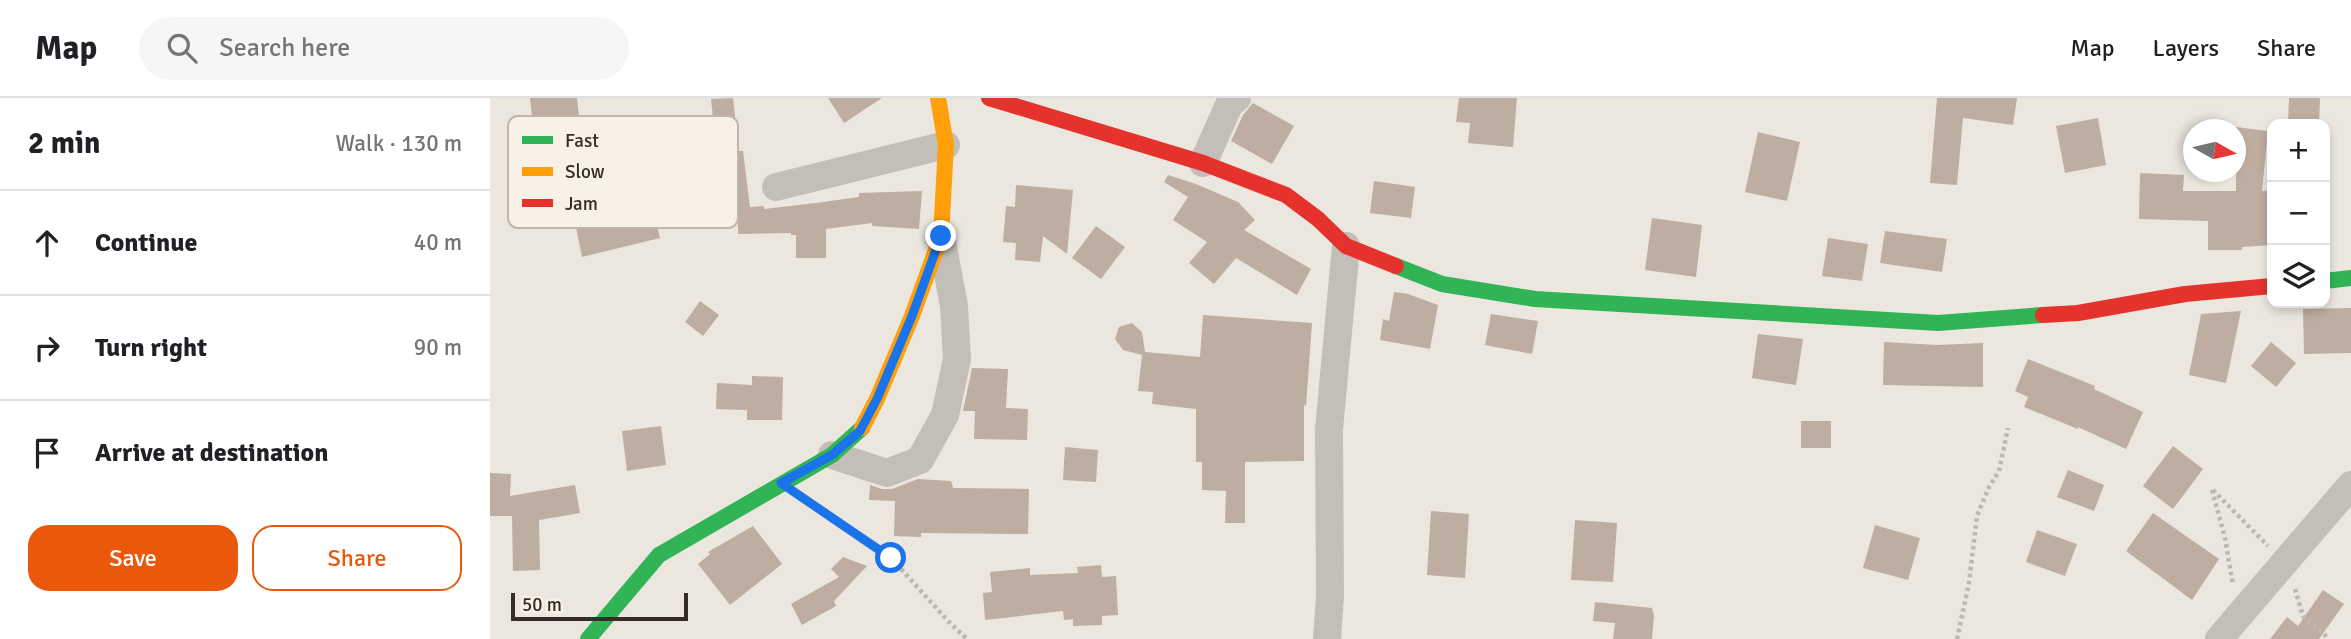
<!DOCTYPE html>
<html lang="en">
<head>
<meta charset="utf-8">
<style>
	body { margin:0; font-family:Signika,sans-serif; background:#f6f6f6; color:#202124 }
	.controls { position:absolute; right:21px; top:21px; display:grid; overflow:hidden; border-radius:14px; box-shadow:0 4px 10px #0003 }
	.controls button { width:63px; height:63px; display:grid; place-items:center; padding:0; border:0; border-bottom:2px solid #e0e0e0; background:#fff; color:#202124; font:35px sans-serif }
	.compass { position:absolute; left:1693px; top:21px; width:63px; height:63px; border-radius:50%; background:#fff; box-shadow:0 4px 10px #0003; rotate:98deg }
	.scale { position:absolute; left:21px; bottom:18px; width:177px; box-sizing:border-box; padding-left:7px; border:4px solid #342c27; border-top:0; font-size:19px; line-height:24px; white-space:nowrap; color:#342c27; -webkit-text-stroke:5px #f8f1e6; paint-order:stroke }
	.stop { position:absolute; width:21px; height:21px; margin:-16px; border:5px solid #1a73e8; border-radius:50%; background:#fff }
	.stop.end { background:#1a73e8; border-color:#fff; box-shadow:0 2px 7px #0008 }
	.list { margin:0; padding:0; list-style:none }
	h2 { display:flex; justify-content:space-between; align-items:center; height:91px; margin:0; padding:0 28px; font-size:30px }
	h2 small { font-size:23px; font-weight:400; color:#757577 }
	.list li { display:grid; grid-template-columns:46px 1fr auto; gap:21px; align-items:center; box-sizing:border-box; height:105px; padding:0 28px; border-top:2px solid #e0e0e0 }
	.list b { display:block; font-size:26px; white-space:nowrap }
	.list em { font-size:23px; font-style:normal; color:#757577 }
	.actions { display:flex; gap:14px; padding:21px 28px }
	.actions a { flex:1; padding:16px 0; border:2px solid #ea580c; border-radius:21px; text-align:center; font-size:24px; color:#ea580c }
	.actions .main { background:#ea580c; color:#fff }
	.icon { flex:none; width:38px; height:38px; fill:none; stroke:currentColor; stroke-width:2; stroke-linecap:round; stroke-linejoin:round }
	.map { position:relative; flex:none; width:1861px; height:541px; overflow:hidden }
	header { display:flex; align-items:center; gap:42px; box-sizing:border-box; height:98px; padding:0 35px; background:#fff; border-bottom:2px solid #e0e0e0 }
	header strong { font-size:33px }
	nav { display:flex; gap:38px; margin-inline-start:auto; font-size:24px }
	.search { width:490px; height:63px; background:#f6f6f6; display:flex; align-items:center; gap:18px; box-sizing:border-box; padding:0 24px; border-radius:38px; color:#757577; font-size:26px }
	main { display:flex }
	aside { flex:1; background:#fff }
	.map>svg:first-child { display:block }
	.building { fill:#beada1 }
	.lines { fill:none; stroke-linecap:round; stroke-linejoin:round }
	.path { stroke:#bcb7b1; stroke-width:4.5; stroke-dasharray:3.5 3.5; stroke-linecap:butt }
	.street { stroke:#c3beb8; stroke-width:28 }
	.fast { stroke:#30b455; stroke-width:16 }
	.slow { stroke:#ff9f0a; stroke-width:16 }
	.jam { stroke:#e5322d; stroke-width:16 }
	.route { stroke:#1a73e8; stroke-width:9 }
	.key { fill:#f8f1e6; stroke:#bdb6ad; stroke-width:2 }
	.key-label { font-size:19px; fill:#342c27 }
</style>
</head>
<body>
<header>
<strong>Map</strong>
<div class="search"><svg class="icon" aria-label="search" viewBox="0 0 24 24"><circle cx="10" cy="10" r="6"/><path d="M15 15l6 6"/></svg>Search here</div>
<nav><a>Map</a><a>Layers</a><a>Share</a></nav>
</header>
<main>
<aside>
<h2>2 min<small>Walk · 130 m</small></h2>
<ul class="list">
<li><svg class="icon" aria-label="ahead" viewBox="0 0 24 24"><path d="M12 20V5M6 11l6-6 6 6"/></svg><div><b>Continue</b></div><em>40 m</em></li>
<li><svg class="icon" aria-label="right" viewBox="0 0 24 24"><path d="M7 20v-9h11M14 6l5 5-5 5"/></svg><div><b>Turn right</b></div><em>90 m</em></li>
<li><svg class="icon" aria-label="arrive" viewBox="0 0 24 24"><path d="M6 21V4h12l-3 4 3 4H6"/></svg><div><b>Arrive at destination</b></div></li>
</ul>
<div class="actions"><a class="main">Save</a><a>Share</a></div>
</aside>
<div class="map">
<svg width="1861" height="541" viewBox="0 0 1861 541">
	<rect width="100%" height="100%" fill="#ebe7df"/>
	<path class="building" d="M 40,0 L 87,0 L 93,58 L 47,63 Z
		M 243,0 L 249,53 L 253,53 L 260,109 L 274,108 L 274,111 L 326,105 L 369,99 L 369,95 L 432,93 L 429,131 L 382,128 L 382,125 L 336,131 L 336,160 L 306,160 L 306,137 L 301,137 L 301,135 L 248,136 L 248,122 L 231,122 L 231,101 L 220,102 L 218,88 L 180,94 L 171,38 L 224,29 L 221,1 Z
		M 338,0 L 392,0 L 354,25 Z
		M 969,0 L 1027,0 L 1023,49 L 978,45 L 980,25 L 966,24 Z
		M 1447,0 L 1527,0 L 1523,27 L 1473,20 L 1467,87 L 1440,85 Z
		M 1799,0 L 1830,0 L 1829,26 L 1798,26 Z
		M 763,5 L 804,28 L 782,66 L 741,43 L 753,17 Z
		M 1608,20 L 1616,67 L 1575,75 L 1566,28 Z
		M 1746,29 L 1778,33 L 1772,93 L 1782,92 L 1782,147 L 1752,149 L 1752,152 L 1718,152 L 1718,123 L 1649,121 L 1650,75 L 1694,77 L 1693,93 L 1746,93 Z
		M 1268,34 L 1310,44 L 1297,103 L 1255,94 Z
		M 99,73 L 102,88 L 119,84 L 123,102 L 158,92 L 170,140 L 92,159 L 82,110 L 87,105 L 81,77 Z
		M 678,77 L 706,86 L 748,104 L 765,122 L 754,132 L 821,171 L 807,197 L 746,160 L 724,186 L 699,165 L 717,144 L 683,122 L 698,99 L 674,84 Z
		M 884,83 L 925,89 L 921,120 L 880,115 Z
		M 526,87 L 583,92 L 577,156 L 553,138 L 550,164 L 525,162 L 526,145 L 513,144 L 516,108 L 525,109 Z
		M 1162,120 L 1212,127 L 1206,179 L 1155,172 Z
		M 606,128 L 635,149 L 611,181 L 582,160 Z
		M 1395,133 L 1457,141 L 1452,174 L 1390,165 Z
		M 1338,140 L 1378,146 L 1372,183 L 1332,178 Z
		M 904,194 L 918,196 L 948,207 L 940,251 L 890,242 L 893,221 L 899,223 Z
		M 210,203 L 229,217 L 213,238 L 195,224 Z
		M 1861,210 L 1861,255 L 1814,256 L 1813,211 Z
		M 1751,213 L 1736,285 L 1699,277 L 1711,216 Z
		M 1001,216 L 1048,223 L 1042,256 L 995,247 Z
		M 713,217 L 822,225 L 816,308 L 814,307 L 814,363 L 755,364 L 755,425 L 735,425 L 736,393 L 712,392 L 712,364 L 706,364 L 706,311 L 662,306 L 663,294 L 648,293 L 652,257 L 633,252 L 625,241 L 629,229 L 642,225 L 652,234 L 655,254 L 710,259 Z
		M 1268,236 L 1313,241 L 1306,287 L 1262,280 Z
		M 1394,244 L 1447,247 L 1493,245 L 1493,289 L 1393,287 Z
		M 1781,244 L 1806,265 L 1786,289 L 1761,268 Z
		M 1538,261 L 1605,288 L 1604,291 L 1653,314 L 1636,351 L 1588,329 L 1588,331 L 1534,309 L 1538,299 L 1525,293 Z
		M 482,270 L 518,271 L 516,310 L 538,311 L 537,342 L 484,341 L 485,313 L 473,313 Z
		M 262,278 L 293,279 L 292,322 L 257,322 L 257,312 L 226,311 L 227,285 L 262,287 Z
		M 1311,323 L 1341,323 L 1341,350 L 1311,350 Z
		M 171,328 L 176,367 L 137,373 L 132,333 Z
		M 1683,348 L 1713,371 L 1683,411 L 1653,388 Z
		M 575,349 L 608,352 L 606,384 L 573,382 Z
		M 1578,372 L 1614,387 L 1604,413 L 1567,399 Z
		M 0,375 L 21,376 L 20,398 L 85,387 L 90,415 L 49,422 L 50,472 L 23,473 L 22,418 L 0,418 Z
		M 428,381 L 461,383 L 463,390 L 539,391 L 538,436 L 431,435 L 431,439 L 404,438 L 405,403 L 379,402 L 380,387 L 392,391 L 402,391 Z
		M 941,413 L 979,416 L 975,480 L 937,477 Z
		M 1663,415 L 1729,461 L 1702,502 L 1636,453 Z
		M 1085,422 L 1127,425 L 1123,484 L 1081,482 Z
		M 1385,427 L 1430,440 L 1418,482 L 1373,470 Z
		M 263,428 L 292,466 L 240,507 L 208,466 L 220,456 L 218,454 Z
		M 1547,432 L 1587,446 L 1575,478 L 1536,464 Z
		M 353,459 L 377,468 L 344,503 L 346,508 L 312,527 L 301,506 L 349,479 L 341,471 Z
		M 611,467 L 612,479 L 626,478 L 628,517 L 612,518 L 612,527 L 583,528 L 583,521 L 574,522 L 573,513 L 495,522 L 493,495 L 502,494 L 500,474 L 540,470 L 540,477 L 588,475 L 587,469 Z
		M 1833,492 L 1854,506 L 1829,541 L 1780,541 L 1797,519 L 1808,528 Z
		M 1105,504 L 1162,510 L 1164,518 L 1162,541 L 1123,541 L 1125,525 L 1103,523 Z"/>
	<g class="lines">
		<path class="path" d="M 1722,392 L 1735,440 L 1743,487
			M 1723,392 L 1778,448
			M 321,405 L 401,460 L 459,524 L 477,541
			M 1805,491 L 1813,518 L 1835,537 L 1837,541
			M 1467,541 L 1479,485 L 1487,418 L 1499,389 L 1509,373 L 1518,330"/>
		<path class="street" d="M 713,65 L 739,7 L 747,0
			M 286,89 L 456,47
			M 342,357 L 397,375 L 430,362 L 455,317 L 467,261 L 464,208 L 451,138
			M 837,541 L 840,497 L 839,331 L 856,148
			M 1729,541 L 1861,387"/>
		<path class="fast" d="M 906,168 L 952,186 L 1045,201 L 1448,225 L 1553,217
			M 1835,183 L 1861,180
			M 98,541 L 169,457 L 342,357 L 372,330"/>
		<path class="slow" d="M 372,330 L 387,301 L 422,218 L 451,138 L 456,47 L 448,0"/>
		<path class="jam" d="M 499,0 L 713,65 L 796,97 L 828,121 L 856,148 L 906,168
			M 1553,217 L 1588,215 L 1695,196 L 1782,188"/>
	</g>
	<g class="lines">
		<path class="route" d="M 401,460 L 291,385 L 342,357 L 370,333 L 387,301 L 422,218 L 451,138"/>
	</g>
	<rect x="18" y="18" width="230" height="112" rx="10" class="key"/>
	<rect x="32" y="38" width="31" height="8" fill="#30b455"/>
	<rect x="32" y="69" width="31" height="9" fill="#ff9f0a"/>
	<rect x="32" y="101" width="31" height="8" fill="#e5322d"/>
	<g class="key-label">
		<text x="75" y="49">Fast</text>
		<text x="75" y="80">Slow</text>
		<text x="75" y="112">Jam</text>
	</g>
</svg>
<div class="controls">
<button>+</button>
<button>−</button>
<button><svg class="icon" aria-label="layers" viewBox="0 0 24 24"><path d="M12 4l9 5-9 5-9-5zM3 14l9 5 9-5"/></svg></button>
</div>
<svg class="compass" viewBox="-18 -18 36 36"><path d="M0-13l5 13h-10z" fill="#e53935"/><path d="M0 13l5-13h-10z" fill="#757577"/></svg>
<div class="scale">50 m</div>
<div class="stop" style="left:401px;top:460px"></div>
<div class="stop end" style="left:451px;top:138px"></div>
</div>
</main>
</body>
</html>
